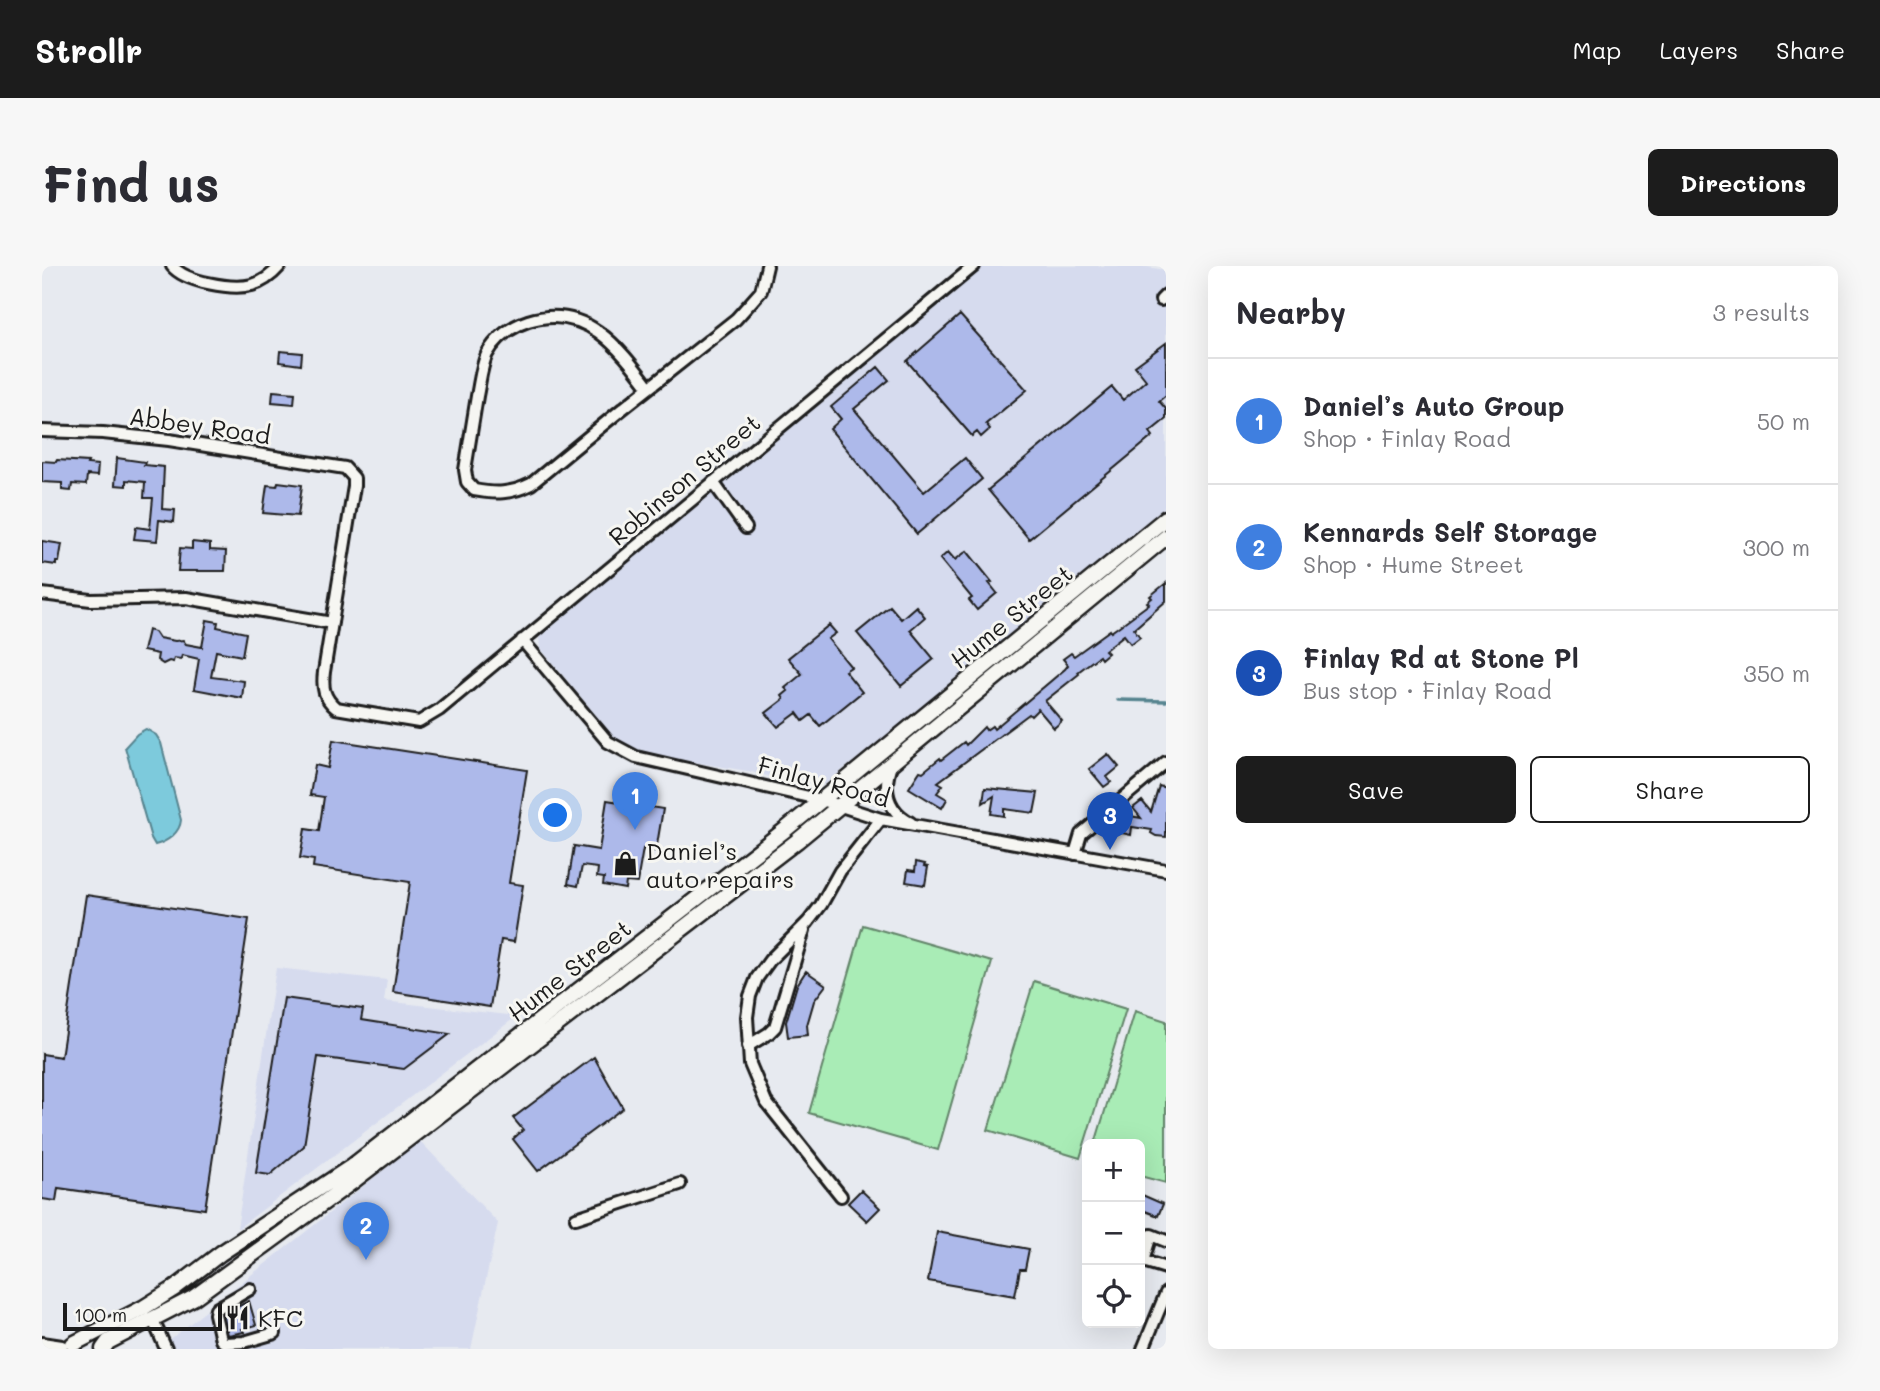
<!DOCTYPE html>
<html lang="en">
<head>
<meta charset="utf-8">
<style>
	body { margin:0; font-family:Mali,sans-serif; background:#f7f7f7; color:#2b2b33 }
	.controls { position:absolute; right:21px; bottom:21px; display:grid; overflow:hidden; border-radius:10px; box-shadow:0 7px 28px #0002 }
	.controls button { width:63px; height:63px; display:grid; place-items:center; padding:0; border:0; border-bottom:2px solid #e1e1e2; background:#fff; color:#2b2b33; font:35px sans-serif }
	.scale { position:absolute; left:21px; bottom:18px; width:159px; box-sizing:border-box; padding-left:7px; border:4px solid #1c1c1c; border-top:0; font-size:19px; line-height:24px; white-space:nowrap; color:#1c1c1c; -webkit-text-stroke:5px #f6f6f2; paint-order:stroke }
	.you { position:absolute; left:514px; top:550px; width:24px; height:24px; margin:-18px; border:5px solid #fff; border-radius:50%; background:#1a73e8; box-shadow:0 0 0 10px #1a73e833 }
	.badge { display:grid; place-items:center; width:46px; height:46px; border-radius:50%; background:#1c1c1c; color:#fff; font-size:23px; font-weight:700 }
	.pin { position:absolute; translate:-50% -58px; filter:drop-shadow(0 2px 4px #0008) }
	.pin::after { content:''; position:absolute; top:37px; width:24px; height:21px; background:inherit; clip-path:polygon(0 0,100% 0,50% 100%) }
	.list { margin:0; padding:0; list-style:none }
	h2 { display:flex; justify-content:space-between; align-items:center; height:91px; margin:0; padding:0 28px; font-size:30px }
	h2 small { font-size:23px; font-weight:400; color:#7c7c81 }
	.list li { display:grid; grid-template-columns:46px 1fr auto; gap:21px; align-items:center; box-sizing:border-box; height:126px; padding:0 28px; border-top:2px solid #e1e1e2 }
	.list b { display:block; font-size:26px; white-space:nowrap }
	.list p { margin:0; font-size:23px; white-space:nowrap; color:#7c7c81 }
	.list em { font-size:23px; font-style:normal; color:#7c7c81 }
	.actions { display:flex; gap:14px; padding:21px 28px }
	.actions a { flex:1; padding:16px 0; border:2px solid #1c1c1c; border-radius:10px; text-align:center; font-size:24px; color:#1c1c1c }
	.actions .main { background:#1c1c1c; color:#fff }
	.icon { flex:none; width:38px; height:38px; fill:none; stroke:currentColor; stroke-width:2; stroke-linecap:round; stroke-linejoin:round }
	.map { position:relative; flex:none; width:1124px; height:1083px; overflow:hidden; border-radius:10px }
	header { display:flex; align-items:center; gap:42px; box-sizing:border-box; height:98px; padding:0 35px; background:#1c1c1c; color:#fff }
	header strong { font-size:33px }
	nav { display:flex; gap:38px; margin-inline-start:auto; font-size:24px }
	.intro { display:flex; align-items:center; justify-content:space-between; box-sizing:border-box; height:168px; padding:0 42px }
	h1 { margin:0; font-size:49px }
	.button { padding:18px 32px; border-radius:10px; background:#1c1c1c; color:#fff; font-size:24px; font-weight:700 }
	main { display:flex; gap:42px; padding:0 42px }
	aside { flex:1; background:#fff; border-radius:10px; box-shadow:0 7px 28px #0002 }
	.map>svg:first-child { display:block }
	.built { fill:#d6dbee }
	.green { fill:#a9ecb6; stroke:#628469; stroke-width:2 }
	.water { fill:#7dcadc; stroke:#56848f; stroke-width:2 }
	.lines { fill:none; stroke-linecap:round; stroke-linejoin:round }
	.stream { stroke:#56848f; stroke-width:3.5 }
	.building { fill:#adb9ea; stroke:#1c1c1c; stroke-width:2 }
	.minor-casing { stroke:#1c1c1c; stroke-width:16 }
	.major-casing { stroke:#1c1c1c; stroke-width:19 }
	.minor { stroke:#f6f6f2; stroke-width:10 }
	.major { stroke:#f6f6f2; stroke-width:14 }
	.labels { text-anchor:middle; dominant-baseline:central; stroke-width:6; stroke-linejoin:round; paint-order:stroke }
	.street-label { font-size:24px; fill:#1c1c1c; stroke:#f6f6f2 }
	.poi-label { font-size:24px; fill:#1c1c1c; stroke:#f6f6f2; text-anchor:start }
</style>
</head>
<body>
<header>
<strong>Strollr</strong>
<nav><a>Map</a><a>Layers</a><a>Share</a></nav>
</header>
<div class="intro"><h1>Find us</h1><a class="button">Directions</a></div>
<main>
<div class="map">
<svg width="1124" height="1083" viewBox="0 0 1124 1083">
	<rect width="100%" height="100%" fill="#e7eaf0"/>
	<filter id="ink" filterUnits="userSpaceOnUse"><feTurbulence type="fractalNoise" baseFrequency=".0143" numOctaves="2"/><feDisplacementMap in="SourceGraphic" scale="14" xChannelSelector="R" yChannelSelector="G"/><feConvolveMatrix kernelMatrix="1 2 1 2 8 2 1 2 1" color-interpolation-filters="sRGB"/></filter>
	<g filter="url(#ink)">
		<path class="built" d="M 936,0 L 1099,0 L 1124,4 L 1124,240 L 917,412 L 783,518 L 774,519 L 742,514 L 705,505 L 597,487 L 583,481 L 571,470 L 499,383 L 497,373 L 500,365 Z
			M 234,702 L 345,714 L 342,735 L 475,750 L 195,963 Z
			M 378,875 L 456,957 L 429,1083 L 116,1083 Z"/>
		<path class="green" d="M 821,659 L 950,696 L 896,884 L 767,847 Z
			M 992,715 L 1084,743 L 1038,892 L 946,864 Z
			M 1093,745 L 1124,755 L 1124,917 L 1098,910 L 1098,878 L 1053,878 Z"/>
		<path class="water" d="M 104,463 L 114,469 L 119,477 L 139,554 C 138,567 125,576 113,579 L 109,572 L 83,481 L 95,468 Z"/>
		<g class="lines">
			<path class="stream" d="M 1076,434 L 1124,435"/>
		</g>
		<path class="building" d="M 918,49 L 985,124 L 944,158 L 948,163 L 939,171 L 935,166 L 930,170 L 865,95 Z
			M 1124,77 L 1124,129 L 1117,135 L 1124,143 L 1124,153 L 1108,166 L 1111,170 L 987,273 L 946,224 L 1070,121 L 1081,134 L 1104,114 L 1093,100 Z
			M 238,85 L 260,87 L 259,99 L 237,96 Z
			M 836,101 L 847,114 L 812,143 L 882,226 L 923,192 L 940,213 L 875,268 L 788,163 L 799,153 L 789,141 Z
			M 231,125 L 253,127 L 252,138 L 230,136 Z
			M 75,192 L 103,196 L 102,199 L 122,201 L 120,243 L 133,244 L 132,256 L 117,254 L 115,275 L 92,273 L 94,261 L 108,263 L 111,232 L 102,232 L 103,216 L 84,214 L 84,220 L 73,219 Z
			M 15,194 L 46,196 L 45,198 L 56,199 L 55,210 L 45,209 L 44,219 L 30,218 L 29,225 L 20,224 L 20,217 L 0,216 L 0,195 L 14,196 Z
			M 236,216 L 260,219 L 256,250 L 221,247 L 225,219 L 235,220 Z
			M 0,275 L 20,278 L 17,296 L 14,296 L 14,299 L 0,297 Z
			M 150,276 L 168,278 L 168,284 L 184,285 L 183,305 L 136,305 L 138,282 L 150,283 Z
			M 925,285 L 950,316 L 947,317 L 955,327 L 935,344 L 927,334 L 930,332 L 898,293 L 906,286 L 913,294 Z
			M 1124,317 L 1124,335 L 1092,363 L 1098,371 L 1089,378 L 1082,369 L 1063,384 L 1066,387 L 1059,393 L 1057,390 L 1036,406 L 1037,408 L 1003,435 L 1020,455 L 1012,462 L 996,443 L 989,450 L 987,448 L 896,516 L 901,519 L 895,527 L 905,533 L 900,542 L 867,522 L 878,505 L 881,506 L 898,492 L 899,494 L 922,476 L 924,479 L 942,461 L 944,464 L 950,460 L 952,463 L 1023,403 L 1026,399 L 1021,393 L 1029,387 L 1032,390 L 1068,364 L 1069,366 L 1076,361 L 1107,338 L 1105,336 L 1110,332 L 1108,330 Z
			M 848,340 L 859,353 L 874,340 L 883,351 L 868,364 L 892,393 L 859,420 L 815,367 Z
			M 165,354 L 176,356 L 175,361 L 204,367 L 200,390 L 174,385 L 169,411 L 202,415 L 200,432 L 152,423 L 157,393 L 140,389 L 139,393 L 132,392 L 131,396 L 127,395 L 121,398 L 115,394 L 116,388 L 101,385 L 106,364 L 113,366 L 117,372 L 133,375 L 141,374 L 144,378 L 160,381 Z
			M 787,359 L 794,367 L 786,373 L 809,401 L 803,405 L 820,426 L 778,460 L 769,449 L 761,455 L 755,447 L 736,461 L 724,447 L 742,433 L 740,430 L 746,425 L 743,422 L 760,408 L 746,392 Z
			M 291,474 L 485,504 L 467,617 L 481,619 L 472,676 L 459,674 L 448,741 L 351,726 L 368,616 L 271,601 L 272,594 L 258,592 L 263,563 L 277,565 L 282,531 L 268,529 L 273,499 L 286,502 Z
			M 1066,488 L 1077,501 L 1065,511 L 1069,516 L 1062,521 L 1047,503 Z
			M 1117,520 L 1124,522 L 1124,571 L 1114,570 L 1109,567 L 1110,564 L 1090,561 L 1089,569 L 1080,567 L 1083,549 L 1099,552 L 1091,542 L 1100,535 L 1109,546 Z
			M 943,522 L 996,527 L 992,547 L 962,543 L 962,550 L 949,548 L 952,530 L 941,537 Z
			M 565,534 L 621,543 L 614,585 L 601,583 L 595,617 L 584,616 L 583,623 L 561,619 L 562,612 L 555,611 L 556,602 L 540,600 L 536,620 L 526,618 L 532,580 L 557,584 Z
			M 874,596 L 883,598 L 882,600 L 886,601 L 883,619 L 864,616 L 866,604 L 873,605 Z
			M 44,629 L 207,653 L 163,943 L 16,922 L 14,935 L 0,933 L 0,788 L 19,791 Z
			M 764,705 L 784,719 L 772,735 L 765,759 L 766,769 L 746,771 L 744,756 L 755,719 Z
			M 242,732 L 321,743 L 319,754 L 408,768 L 362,803 L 276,791 L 262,880 L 228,909 L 214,907 Z
			M 552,791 L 581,842 L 496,905 L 471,873 L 481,864 L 471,852 Z
			M 819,924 L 838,942 L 825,955 L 806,937 Z
			M 1098,928 L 1121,938 L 1116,950 L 1098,943 Z
			M 895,966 L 987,983 L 983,1003 L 978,1003 L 973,1030 L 886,1015 Z
			M 207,1035 L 214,1059 L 200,1063 L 202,1066 L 186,1069 L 181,1048 Z"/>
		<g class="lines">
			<defs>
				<path id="minor" d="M 130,0 C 143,16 190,24 210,19 C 222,16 230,9 238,0
					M 1119,34 L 1124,29
					M 607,121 C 576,80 543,37 486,55 C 468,61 454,72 445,88 C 439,101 438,116 435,130 C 431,154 427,179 423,204 L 425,216 L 432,224 C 453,228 469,228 489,218 L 579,144 L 694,53 L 719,25 L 725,0
					M 0,165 L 61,167 L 127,174 L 303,202 L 312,212 L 312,220 L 282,406 C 280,422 282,432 294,442 L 377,456 L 397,444 L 932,0
					M 671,216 L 704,262
					M 0,328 L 49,334 L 144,332 L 290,357
					M 480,374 L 566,476 L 594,491 L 780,534 L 839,553 L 1124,604
					M 850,497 C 840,522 844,544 869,557
					M 1033,588 L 1039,568 L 1124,496
					M 706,780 L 727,767 L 733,761 L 762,664
					M 799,930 L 724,836 L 708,798 L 705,751 L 708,730 L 715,712 L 728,694 L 766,656 L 779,639 L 798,605 L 839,553
					M 534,952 L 638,918
					M 1124,975 L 1109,969 L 1101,995 L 1124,1002
					M 208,1023 L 174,1043 L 173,1048 L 179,1074 L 183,1077 L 202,1076 L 233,1067
					M 111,1054 L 124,1083
					M 0,1077 L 20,1080
					M 1101,1083 L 1124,1027"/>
				<path id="major" d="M 31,1078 L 101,1042 L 133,1022 L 179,987 L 309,901 L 743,564 L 1124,252
					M 61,1083 L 66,1076 L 151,1032 L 314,913 L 755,575 L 1124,271"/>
			</defs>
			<use href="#minor" class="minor-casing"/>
			<use href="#major" class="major-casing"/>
			<use href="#minor" class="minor"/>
			<use href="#major" class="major"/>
		</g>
	</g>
	<defs>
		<symbol id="shop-bare" viewBox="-9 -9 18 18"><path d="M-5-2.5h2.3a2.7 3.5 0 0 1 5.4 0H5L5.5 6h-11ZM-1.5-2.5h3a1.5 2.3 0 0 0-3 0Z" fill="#1c1c1c" stroke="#f6f6f2" stroke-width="2.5" paint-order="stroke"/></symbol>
		<symbol id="restaurant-bare" viewBox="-9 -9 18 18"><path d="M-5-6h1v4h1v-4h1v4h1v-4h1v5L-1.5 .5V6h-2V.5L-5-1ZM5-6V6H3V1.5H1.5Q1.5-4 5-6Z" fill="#1c1c1c" stroke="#f6f6f2" stroke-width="2.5" paint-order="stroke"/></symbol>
	</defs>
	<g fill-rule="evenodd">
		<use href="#shop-bare" x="566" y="580" width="35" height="35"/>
		<use href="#restaurant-bare" x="178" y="1034" width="35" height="35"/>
	</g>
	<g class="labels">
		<g class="street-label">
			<text transform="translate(158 159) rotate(8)">Abbey Road</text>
			<text transform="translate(642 213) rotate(-40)">Robinson Street</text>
			<text transform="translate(969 350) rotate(-39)">Hume Street</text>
			<text transform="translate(782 515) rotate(15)">Finlay Road</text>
			<text transform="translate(527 704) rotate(-38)">Hume Street</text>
		</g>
		<g class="poi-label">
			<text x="604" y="584">Daniel’s<tspan x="604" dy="28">auto repairs</tspan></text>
			<text x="216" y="1051">KFC</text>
		</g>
	</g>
</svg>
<div class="controls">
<button>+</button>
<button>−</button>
<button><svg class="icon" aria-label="locate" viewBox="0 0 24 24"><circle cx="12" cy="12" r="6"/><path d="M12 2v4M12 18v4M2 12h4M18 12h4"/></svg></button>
</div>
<div class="scale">100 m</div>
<div class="you"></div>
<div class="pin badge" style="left:593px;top:564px;background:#3f7fe0">1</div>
<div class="pin badge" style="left:324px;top:994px;background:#3f7fe0">2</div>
<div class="pin badge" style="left:1068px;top:584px;background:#1a4fb4">3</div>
</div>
<aside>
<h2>Nearby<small>3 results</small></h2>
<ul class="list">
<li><span class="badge" style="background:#3f7fe0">1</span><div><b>Daniel’s Auto Group</b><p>Shop · Finlay Road</p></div><em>50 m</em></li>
<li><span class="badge" style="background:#3f7fe0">2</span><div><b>Kennards Self Storage</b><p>Shop · Hume Street</p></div><em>300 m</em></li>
<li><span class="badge" style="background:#1a4fb4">3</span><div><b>Finlay Rd at Stone Pl</b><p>Bus stop · Finlay Road</p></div><em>350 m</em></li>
</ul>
<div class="actions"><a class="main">Save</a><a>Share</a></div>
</aside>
</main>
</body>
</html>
